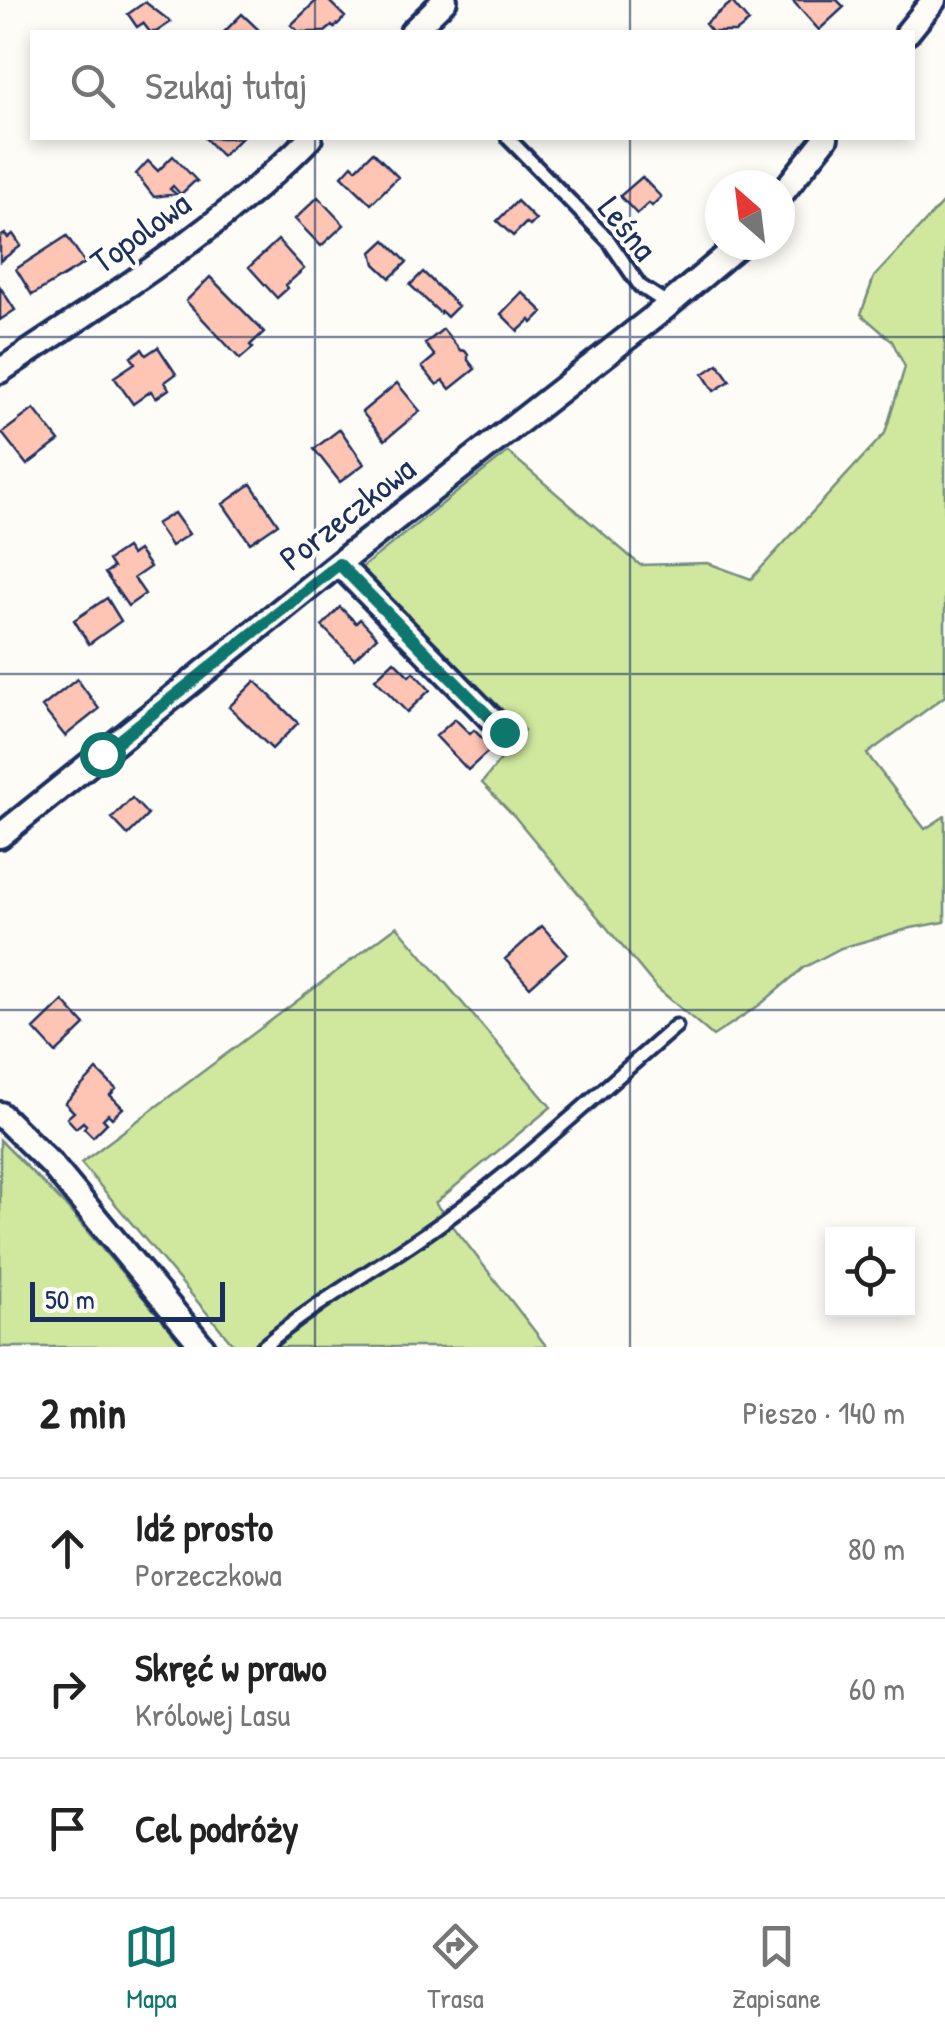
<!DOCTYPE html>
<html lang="pl">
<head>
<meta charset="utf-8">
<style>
	body { margin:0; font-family:"Patrick Hand",sans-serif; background:#f2f2f2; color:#222 }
	.controls { position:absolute; right:30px; bottom:30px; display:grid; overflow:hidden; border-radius:0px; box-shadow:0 5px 15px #0003 }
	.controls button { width:90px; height:90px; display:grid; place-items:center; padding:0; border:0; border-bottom:2px solid #e0e0e0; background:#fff; color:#222; font:50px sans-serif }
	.compass { position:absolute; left:705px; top:170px; width:90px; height:90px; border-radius:50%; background:#fff; box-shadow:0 5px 15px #0003; rotate:332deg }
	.scale { position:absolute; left:30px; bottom:25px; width:195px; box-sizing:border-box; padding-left:10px; border:5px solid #1b2f5e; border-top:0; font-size:28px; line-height:35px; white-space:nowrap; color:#1b2f5e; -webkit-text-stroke:8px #fdfcf7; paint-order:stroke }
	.stop { position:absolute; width:30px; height:30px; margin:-22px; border:8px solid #0f766e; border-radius:50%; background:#fff }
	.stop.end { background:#0f766e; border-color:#fff; box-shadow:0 2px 10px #0008 }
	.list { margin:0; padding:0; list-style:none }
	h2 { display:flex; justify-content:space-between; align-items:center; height:130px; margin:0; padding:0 40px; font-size:42px }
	h2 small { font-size:32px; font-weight:400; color:#767676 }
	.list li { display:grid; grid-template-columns:65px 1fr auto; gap:30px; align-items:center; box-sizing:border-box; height:140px; padding:0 40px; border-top:2px solid #e0e0e0 }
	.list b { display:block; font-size:38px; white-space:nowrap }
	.list p { margin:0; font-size:32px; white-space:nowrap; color:#767676 }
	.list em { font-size:32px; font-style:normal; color:#767676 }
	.icon { flex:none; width:55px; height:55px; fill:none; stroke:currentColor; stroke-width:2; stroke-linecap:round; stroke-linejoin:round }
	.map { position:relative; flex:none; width:945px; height:1347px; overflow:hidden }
	.search { position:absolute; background:#fff; box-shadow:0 5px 15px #0003; left:30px; right:30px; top:30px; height:110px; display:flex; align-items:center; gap:25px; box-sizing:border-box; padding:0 35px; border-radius:0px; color:#767676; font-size:38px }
	.sheet { height:550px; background:#fff }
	nav { display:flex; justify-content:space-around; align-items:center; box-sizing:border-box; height:140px; border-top:2px solid #e0e0e0; background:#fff; font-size:28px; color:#767676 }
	nav a { display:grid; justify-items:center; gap:5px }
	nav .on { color:#0f766e }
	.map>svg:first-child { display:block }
	.green { fill:#cfe89e; stroke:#758c7e; stroke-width:2.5 }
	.building { fill:#fec4b4; stroke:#1b2f5e; stroke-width:2.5 }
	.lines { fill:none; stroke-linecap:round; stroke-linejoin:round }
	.lane-casing { stroke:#1b2f5e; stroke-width:19 }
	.street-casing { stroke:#1b2f5e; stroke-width:30 }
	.lane { stroke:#fdfcf7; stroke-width:11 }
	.street { stroke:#fdfcf7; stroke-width:22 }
	.route { stroke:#0f766e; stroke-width:12 }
	.grid { fill:none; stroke:#1b2f5e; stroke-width:2.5; stroke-opacity:0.55 }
	.labels { text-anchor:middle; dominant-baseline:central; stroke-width:8; stroke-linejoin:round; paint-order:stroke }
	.street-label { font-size:35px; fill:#1b2f5e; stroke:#fdfcf7 }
</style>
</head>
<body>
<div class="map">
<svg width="945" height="1347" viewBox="0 0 945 1347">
	<rect width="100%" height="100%" fill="#fdfcf7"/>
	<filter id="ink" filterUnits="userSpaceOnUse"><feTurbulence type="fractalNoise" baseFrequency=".01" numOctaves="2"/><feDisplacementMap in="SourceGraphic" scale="20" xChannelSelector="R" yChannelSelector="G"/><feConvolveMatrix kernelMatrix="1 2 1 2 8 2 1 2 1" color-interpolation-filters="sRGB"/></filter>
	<g filter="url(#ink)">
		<path class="green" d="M 945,200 L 945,696 L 867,754 L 925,829 L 945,816 L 945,922 L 911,928 L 841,948 L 803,968 L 761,1004 L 713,1036 L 656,987 L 515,817 L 482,783 L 524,730 L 356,572 L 508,452 L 640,565 L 708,563 L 751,579 L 885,433 L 905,367 L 892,341 L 861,314 L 874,277 Z
			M 397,926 L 551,1107 L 435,1203 L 547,1347 L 242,1347 L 233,1344 L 81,1163 Z
			M 0,1140 L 64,1204 L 185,1347 L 0,1347 Z"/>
		<path class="building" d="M 317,0 L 328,0 L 345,17 L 334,28 L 332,26 L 325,32 L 299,32 L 291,25 Z
			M 794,0 L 837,0 L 844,7 L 819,30 L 793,1 Z
			M 145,2 L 171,22 L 156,32 L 150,32 L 143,23 L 137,27 L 128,14 Z
			M 732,2 L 749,22 L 736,32 L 712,32 L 705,24 Z
			M 242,14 L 261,32 L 224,32 Z
			M 205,138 L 241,138 L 222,156 Z
			M 373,152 L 398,177 L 371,204 L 342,176 L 352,165 L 356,169 Z
			M 173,156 L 198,182 L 195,181 L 182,193 L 183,197 L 173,186 L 170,189 L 176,194 L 154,197 L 136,174 L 148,161 L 158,171 Z
			M 642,177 L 661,197 L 652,206 L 649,203 L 637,214 L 620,196 Z
			M 318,197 L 344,225 L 321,246 L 295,219 Z
			M 517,201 L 536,220 L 530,226 L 526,223 L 513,236 L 497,221 Z
			M 5,234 L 8,238 L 13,234 L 21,246 L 0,261 L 0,237 Z
			M 67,236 L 85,263 L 32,295 L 16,269 Z
			M 278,240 L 304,269 L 286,285 L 288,288 L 277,298 L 249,267 Z
			M 385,240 L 407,262 L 390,278 L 375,264 L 372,252 Z
			M 423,272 L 458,306 L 447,317 L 441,311 L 440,313 L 410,285 Z
			M 210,277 L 264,332 L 250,345 L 253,348 L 240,359 L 186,301 Z
			M 0,287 L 15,310 L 0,320 Z
			M 522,292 L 543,312 L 532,323 L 530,320 L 518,331 L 501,314 Z
			M 443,329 L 460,350 L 465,351 L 468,355 L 468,360 L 475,369 L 450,389 L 443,380 L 437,385 L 422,367 L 435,356 L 425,344 Z
			M 158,347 L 176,374 L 165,382 L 169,389 L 156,398 L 151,391 L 133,404 L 114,377 L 135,363 L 131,357 L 142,349 L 146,355 Z
			M 718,364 L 730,381 L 714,391 L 703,374 Z
			M 397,383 L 420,411 L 385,440 L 362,412 Z
			M 34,409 L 59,441 L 27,465 L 2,433 Z
			M 340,429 L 364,464 L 340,482 L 314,449 Z
			M 251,484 L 278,524 L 250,543 L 223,504 Z
			M 174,513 L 189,534 L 171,546 L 156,524 Z
			M 126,548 L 131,555 L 138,550 L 150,567 L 134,578 L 145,594 L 128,606 L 105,573 L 113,568 L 108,560 Z
			M 107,598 L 121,621 L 89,644 L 74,620 Z
			M 340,607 L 356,623 L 360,619 L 377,637 L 354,659 L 322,626 Z
			M 394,661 L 409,676 L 413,672 L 430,690 L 407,712 L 375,679 Z
			M 77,679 L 99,709 L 65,736 L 42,707 Z
			M 255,681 L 298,723 L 272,749 L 229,707 Z
			M 455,719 L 470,734 L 474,730 L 492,748 L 468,770 L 436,736 Z
			M 132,798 L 148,815 L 128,835 L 112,818 Z
			M 542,926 L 567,954 L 530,987 L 505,959 Z
			M 63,1001 L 85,1025 L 56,1053 L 34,1029 Z
			M 97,1070 L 116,1089 L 110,1095 L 123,1108 L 112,1118 L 108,1114 L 103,1119 L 107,1123 L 93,1137 L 84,1128 L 86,1125 L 83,1122 L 76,1128 L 67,1118 L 74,1112 L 65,1103 Z"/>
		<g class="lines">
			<defs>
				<path id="lane" d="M 508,138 L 609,241 L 640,286 L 668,304
					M 263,1347 C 318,1300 382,1266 440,1224 C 523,1164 598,1093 676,1026"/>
				<path id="street" d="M 412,32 L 445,0
					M 908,32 L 934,0
					M 780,196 L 826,138
					M 0,371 C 107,299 219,231 310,138
					M 339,564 L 504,732
					M 0,836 L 348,556 L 660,312 L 739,245
					M 0,1114 L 52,1165 L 203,1347"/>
			</defs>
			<use href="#lane" class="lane-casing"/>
			<use href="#street" class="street-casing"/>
			<use href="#lane" class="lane"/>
			<use href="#street" class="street"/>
		</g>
	</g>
	<g class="lines" filter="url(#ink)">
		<path class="route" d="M 102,754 L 339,564 L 504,732"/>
	</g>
	<path class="grid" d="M 315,0 L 315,32M 630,0 L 630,32M 315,138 L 315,1347M 630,138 L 630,1347M 0,337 L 945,337M 0,674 L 945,674M 0,1010 L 945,1010"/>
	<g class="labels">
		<g class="street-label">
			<text transform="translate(628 228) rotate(51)">Leśna</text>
			<text transform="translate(140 232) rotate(-36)">Topolowa</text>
			<text transform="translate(347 513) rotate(-38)">Porzeczkowa</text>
		</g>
	</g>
</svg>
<div class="controls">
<button><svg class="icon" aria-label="locate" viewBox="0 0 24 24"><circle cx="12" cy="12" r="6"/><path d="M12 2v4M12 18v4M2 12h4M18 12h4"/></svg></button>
</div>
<svg class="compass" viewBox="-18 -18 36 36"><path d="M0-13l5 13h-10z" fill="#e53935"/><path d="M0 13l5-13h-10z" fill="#767676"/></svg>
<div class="scale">50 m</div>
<div class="stop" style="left:102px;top:754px"></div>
<div class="stop end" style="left:504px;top:732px"></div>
<div class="search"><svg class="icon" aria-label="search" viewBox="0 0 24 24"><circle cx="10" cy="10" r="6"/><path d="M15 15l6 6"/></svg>Szukaj tutaj</div>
</div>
<section class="sheet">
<h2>2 min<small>Pieszo · 140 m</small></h2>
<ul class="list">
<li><svg class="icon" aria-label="ahead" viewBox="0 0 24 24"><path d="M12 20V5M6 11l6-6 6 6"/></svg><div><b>Idź prosto</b><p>Porzeczkowa</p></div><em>80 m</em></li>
<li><svg class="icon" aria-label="right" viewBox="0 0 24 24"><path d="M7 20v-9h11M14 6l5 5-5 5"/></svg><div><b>Skręć w prawo</b><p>Królowej Lasu</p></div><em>60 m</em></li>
<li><svg class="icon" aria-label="arrive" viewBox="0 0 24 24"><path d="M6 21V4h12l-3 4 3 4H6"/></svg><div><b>Cel podróży</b></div></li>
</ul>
</section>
<nav>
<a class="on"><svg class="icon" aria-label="map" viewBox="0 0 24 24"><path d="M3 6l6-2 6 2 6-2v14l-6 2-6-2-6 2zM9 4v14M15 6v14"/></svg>Mapa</a>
<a><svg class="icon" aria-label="directions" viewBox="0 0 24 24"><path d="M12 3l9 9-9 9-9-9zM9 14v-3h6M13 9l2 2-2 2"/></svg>Trasa</a>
<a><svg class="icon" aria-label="saved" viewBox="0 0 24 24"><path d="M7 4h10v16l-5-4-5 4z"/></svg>Zapisane</a>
</nav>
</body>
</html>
